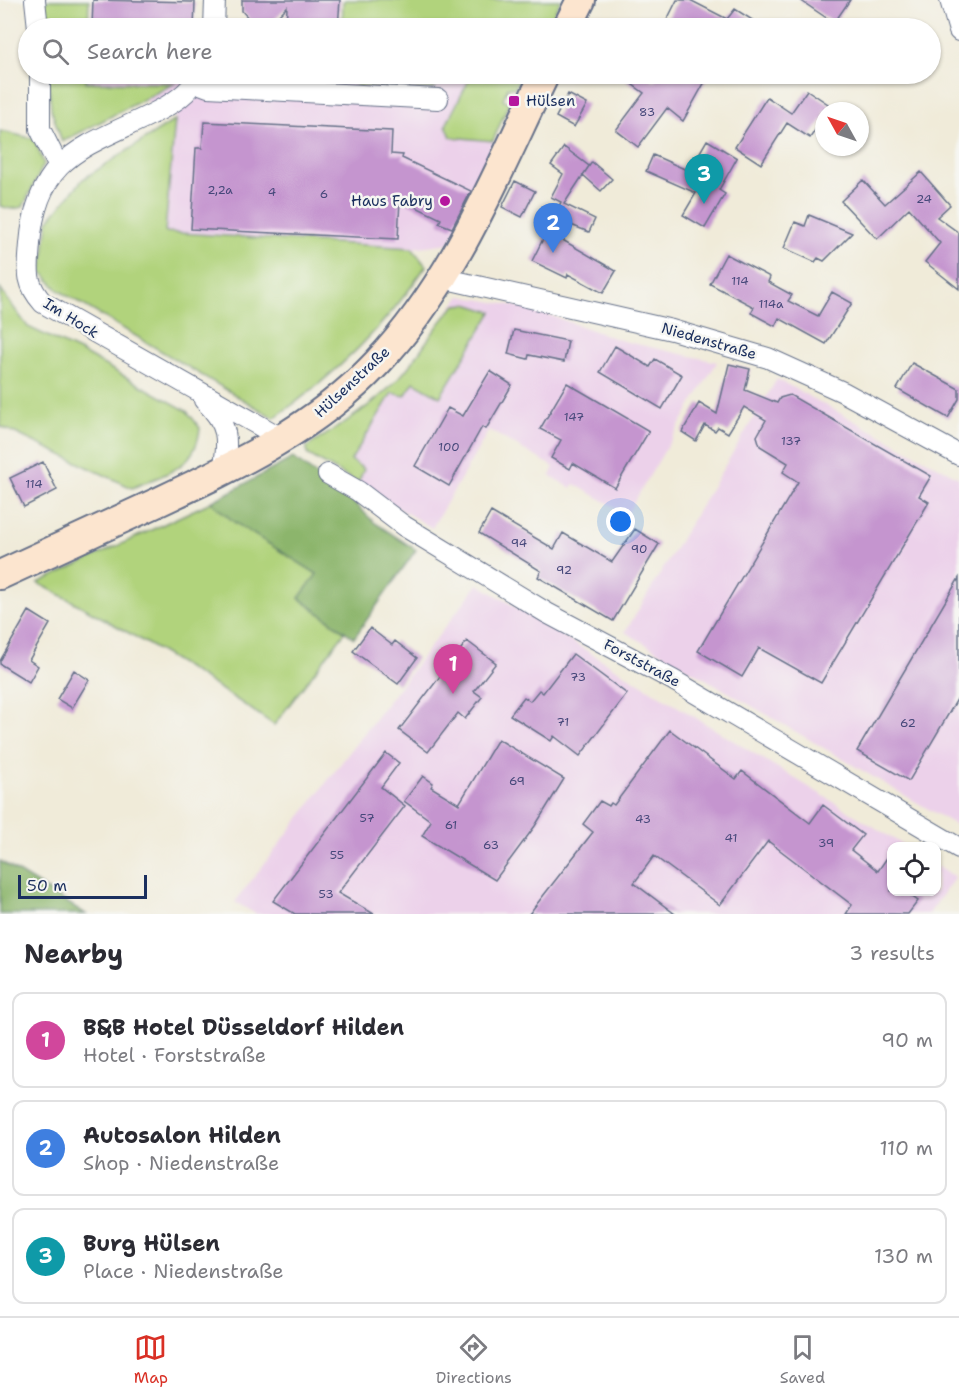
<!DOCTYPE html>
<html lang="en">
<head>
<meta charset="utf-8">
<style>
	body { margin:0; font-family:"Shantell Sans",sans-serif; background:#f2f2f3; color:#2b2b33 }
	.controls { position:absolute; right:18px; bottom:18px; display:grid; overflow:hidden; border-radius:12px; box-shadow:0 2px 4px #0004 }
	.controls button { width:54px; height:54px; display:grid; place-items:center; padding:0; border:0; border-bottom:2px solid #e1e1e2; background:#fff; color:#2b2b33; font:30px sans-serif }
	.compass { position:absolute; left:815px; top:102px; width:54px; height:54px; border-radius:50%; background:#fff; box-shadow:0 2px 4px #0004; rotate:310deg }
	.scale { position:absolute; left:18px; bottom:15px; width:129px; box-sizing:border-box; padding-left:6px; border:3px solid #1b2f5e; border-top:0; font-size:16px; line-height:21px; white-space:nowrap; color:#1b2f5e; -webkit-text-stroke:4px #f6f6f2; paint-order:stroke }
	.you { position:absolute; left:621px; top:522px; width:21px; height:21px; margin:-15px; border:4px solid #fff; border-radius:50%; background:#1a73e8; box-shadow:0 0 0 9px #1a73e833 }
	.badge { display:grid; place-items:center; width:39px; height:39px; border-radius:50%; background:#d93025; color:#fff; font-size:20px; font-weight:700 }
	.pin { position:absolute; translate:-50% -50px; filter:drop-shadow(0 2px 3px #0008) }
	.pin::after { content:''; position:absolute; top:32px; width:21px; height:18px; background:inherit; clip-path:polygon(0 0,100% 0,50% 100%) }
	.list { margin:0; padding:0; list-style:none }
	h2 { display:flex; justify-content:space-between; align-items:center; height:78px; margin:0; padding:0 24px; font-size:26px }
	h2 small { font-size:20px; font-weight:400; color:#7c7c81 }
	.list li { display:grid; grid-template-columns:39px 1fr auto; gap:18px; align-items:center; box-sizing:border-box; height:96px; margin:0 12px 12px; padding:0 12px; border:2px solid #e1e1e2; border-radius:12px }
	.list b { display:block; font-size:22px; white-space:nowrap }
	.list p { margin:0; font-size:20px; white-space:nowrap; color:#7c7c81 }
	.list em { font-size:20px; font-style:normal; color:#7c7c81 }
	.icon { flex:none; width:33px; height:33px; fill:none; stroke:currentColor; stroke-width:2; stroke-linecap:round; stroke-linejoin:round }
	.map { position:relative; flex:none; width:959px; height:914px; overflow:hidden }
	.search { position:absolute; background:#fff; box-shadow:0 2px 4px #0004; left:18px; right:18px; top:18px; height:66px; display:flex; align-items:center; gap:15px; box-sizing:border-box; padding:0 21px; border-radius:33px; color:#7c7c81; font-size:22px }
	.sheet { height:402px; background:#fff }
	nav { display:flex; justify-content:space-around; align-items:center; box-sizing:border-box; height:84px; border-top:2px solid #e1e1e2; background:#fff; font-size:16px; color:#7c7c81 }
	nav a { display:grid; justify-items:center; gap:3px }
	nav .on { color:#d93025 }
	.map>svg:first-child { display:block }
	.built { fill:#ecd1ea }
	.green { fill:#b1d37c; stroke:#66816d; stroke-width:1.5 }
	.forest { fill:#8cb56c; stroke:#547265; stroke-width:1.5 }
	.building { fill:#c595cf }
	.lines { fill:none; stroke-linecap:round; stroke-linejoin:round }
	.street-casing { stroke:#667189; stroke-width:22 }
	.secondary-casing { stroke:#667189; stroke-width:32 }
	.street { stroke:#fff; stroke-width:20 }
	.secondary { stroke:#fce5cf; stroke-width:28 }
	.poi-dot { fill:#b5179e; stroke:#f6f6f2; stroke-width:2 }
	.labels { text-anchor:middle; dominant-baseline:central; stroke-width:5; stroke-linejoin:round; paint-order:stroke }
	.number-label { font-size:12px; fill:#46487a }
	.poi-label { font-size:15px; fill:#1b2f5e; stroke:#f6f6f2; text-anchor:start }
	.street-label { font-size:15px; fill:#1b2f5e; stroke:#f6f6f2 }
</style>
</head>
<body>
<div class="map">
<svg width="959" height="914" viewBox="0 0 959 914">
	<rect width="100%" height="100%" fill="#f6f6f2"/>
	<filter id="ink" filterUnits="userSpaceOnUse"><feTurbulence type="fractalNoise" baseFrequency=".0167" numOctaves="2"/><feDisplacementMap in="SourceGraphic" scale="12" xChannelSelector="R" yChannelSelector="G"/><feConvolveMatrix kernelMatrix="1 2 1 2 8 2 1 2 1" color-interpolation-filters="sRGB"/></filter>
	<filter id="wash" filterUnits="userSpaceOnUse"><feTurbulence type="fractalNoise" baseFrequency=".008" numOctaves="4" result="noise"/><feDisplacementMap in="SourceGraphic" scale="24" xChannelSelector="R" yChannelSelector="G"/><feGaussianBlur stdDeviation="1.35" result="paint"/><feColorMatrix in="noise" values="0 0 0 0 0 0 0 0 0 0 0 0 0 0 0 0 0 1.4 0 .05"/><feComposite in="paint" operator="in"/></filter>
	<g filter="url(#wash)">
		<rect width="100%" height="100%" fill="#f0ebd9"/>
		<path class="built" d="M 69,74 L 521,74 L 515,88 L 508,87 L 503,99 L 509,103 L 466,211 L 449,243 L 412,248 L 164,232 L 176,112 Z
			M 460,296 L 532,309 L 623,341 L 717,362 L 627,514 L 574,484 L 571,488 L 550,476 L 554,467 L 489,430 L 432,528 L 307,454 L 307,447 L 370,405 L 400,377 Z
			M 777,379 L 959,478 L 959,827 L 625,632 Z
			M 478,584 L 905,846 L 892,846 L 892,892 L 936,892 L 937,866 L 955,877 L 929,914 L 256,914 L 235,902 Z"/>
		<path class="green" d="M 45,0 L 89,0 L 88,28 L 45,28 Z
			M 345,0 L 561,0 L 546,28 L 342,28 L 343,2 Z
			M 48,74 L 86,74 L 86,82 L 175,83 L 62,142 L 51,109 Z
			M 344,74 L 448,74 L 433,89 L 357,86 Z
			M 472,74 L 521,74 L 515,88 L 508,87 L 503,99 L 509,103 L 493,141 L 451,137 L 446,125 Z
			M 175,120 L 165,232 L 412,248 L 426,266 C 385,327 335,376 274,418 L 58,290 L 42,272 L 48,221 L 83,179 Z
			M 0,131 L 34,139 L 44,164 L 23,207 L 11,209 L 0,206 Z
			M 0,289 L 28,327 L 81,352 L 187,411 L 200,428 C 196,469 166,473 132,488 L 0,426 Z
			M 467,304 L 492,312 L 440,397 L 414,382 L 405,396 L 392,393 L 351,460 L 364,469 L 358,483 L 307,454 L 307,447 C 339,426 373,406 399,378 C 421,355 433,326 456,305 Z
			M 211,502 L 234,522 L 318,574 L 299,598 L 345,632 L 274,725 C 198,672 120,626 38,583 Z"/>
		<path class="forest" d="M 293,458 L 350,499 L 375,523 L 416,550 L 354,638 L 299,598 L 317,574 L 234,522 L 211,502 Z
			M 0,861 L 86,914 L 0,914 Z"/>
		<g id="blocks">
			<path class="building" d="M 93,0 L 195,2 L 194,28 L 92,28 Z
				M 242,0 L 340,0 L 338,28 L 286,28 L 287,7 L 266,28 L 257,28 L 242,11 Z
				M 677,0 L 690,0 L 727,19 L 735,9 L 765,28 L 663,28 Z
				M 800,0 L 850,0 L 834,23 Z
				M 618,74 L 644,74 L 654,81 L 659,74 L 699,74 L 707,78 L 683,121 L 667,108 L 638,147 L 616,130 L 644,93 Z
				M 807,90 L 831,106 L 828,111 L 824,111 L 824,117 L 810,138 L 787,123 L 761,164 L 735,147 L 767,97 L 791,113 Z
				M 568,94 L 587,104 L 574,127 L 556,117 Z
				M 204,122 L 392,131 L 391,154 L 403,155 L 402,158 L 471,191 L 452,228 L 439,223 L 441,219 L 400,199 L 398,239 L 191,229 L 196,148 L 202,148 Z
				M 707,140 L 737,158 L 719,190 L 725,194 L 705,228 L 683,215 L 696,193 L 646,171 L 653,155 L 689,171 Z
				M 564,147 L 589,166 L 564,204 L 595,219 L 589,232 L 553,218 L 561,202 L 551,197 L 563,174 L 551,165 Z
				M 592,162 L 612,179 L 601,191 L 583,175 Z
				M 921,172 L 950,205 L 937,217 L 959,233 L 959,289 L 925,262 L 940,243 L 909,208 L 877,239 L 841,201 L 863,180 L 885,204 Z
				M 515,181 L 535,191 L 522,217 L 502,207 Z
				M 809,215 L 852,233 L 824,261 L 818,258 L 815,262 L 784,248 L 795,222 L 805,226 Z
				M 547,231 L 616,271 L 603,293 L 568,274 L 567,278 L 532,261 Z
				M 726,254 L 770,277 L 768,282 L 792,295 L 788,301 L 818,316 L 832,292 L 852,303 L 826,344 L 779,318 L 775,326 L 751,313 L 754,307 L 710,284 Z
				M 514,330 L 568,341 L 564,362 L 529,355 L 528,359 L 508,354 Z
				M 615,346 L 650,367 L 655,359 L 682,375 L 662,409 L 600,372 Z
				M 912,363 L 959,389 L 959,399 L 948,418 L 897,389 Z
				M 729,364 L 750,369 L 745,390 L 777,403 L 780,398 L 790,395 L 931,476 L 919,496 L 929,502 L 821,683 L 759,648 L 742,677 L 698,651 L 798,482 L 783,472 L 788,463 L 760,446 L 757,436 L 766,420 L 744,407 L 728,433 L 718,427 L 715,431 L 705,425 L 696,441 L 682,432 L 699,403 L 717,414 Z
				M 490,371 L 512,385 L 486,429 L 482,427 L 449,486 L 415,466 L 448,408 L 463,416 Z
				M 567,383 L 649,431 L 615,488 L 573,463 L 570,469 L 551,458 L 561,440 L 540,429 Z
				M 43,462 L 57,490 L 24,507 L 10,478 Z
				M 491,512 L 554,549 L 563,533 L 612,562 L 635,529 L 659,544 L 613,621 L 538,577 L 541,571 L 479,533 Z
				M 959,578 L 959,696 L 909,781 L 857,751 Z
				M 29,611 L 50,624 L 29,660 L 38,666 L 29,682 L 0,664 L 0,661 Z
				M 370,628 L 392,645 L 395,641 L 417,658 L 398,684 L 353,651 Z
				M 467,641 L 496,663 L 474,691 L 482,697 L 465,719 L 458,713 L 428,752 L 399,730 Z
				M 573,654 L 627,694 L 580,756 L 554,736 L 551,741 L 510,715 L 524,697 L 530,701 L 539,690 L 543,693 Z
				M 74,670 L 89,680 L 72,708 L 57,699 Z
				M 670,730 L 736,779 L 742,771 L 810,823 L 823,805 L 863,835 L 851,850 L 878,871 L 891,852 L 891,891 L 904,891 L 918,901 L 908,914 L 846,914 L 852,905 L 768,841 L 720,905 L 654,856 L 634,883 L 675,914 L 529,914 L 593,832 L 583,824 L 600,801 L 609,806 L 611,803 L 614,805 Z
				M 498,739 L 564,779 L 535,826 L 495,880 L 422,836 L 431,821 L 404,801 L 423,776 L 433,783 L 431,787 L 459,804 Z
				M 386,753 L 399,763 L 381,787 L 405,806 L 338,893 L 374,914 L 295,914 L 273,901 Z"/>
		</g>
	</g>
	<g filter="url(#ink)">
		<use href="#blocks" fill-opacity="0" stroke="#667189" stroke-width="1.5"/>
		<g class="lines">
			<defs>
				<path id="street" d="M 35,0 L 38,28
					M 950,0 L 959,31
					M 214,28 L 215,0
					M 40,74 L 40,129 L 58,165
					M 200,74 C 189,94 172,104 152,114 C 83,148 37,156 30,244 C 28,270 25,283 43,303 L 283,439
					M 195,82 L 208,87 L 438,99
					M 442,278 L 672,330 L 768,358 L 843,392 L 959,455
					M 204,400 C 230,426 228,438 223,472
					M 328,474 L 358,491 L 404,526 L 547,613 L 673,680 L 959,848"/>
				<path id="secondary" d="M 567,28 L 581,0
					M 0,575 C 52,551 104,527 156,503 C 237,465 316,428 377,363 C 455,281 497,173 545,74"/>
			</defs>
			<use href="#street" class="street-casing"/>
			<use href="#secondary" class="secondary-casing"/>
			<use href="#street" class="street"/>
			<use href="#secondary" class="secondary"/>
		</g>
	</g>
	<g class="poi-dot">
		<rect x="508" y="95" width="12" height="12" rx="3"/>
		<circle cx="445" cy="201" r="6"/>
	</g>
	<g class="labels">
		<g class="number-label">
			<text x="647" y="112">83</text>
			<text x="220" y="190">2,2a</text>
			<text x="272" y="192">4</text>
			<text x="324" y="194">6</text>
			<text x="924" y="199">24</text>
			<text x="740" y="281">114</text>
			<text x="771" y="304">114a</text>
			<text x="574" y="417">147</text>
			<text x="791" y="441">137</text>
			<text x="449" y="447">100</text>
			<text x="34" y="484">114</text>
			<text x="519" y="543">94</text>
			<text x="639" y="549">90</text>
			<text x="564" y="570">92</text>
			<text x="578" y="677">73</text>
			<text x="563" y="722">71</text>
			<text x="908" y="723">62</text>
			<text x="517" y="781">69</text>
			<text x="367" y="818">57</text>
			<text x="643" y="819">43</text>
			<text x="451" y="825">61</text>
			<text x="731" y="838">41</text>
			<text x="826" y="843">39</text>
			<text x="491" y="845">63</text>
			<text x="337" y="855">55</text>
			<text x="326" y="894">53</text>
		</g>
		<g class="poi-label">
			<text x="526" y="101">Hülsen</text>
			<text x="433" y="201" text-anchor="end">Haus Fabry</text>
		</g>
		<g class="street-label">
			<text transform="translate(71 318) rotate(32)">Im Hock</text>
			<text transform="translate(709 341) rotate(16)">Niedenstraße</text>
			<text transform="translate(352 382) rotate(-43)">Hülsenstraße</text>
			<text transform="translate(642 663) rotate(28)">Forststraße</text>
		</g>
	</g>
</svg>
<div class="controls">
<button><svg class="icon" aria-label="locate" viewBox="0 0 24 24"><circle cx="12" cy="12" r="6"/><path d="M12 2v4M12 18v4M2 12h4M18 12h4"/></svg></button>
</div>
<svg class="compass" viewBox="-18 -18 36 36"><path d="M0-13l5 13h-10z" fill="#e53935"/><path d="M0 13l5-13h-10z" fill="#7c7c81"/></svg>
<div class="scale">50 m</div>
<div class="you"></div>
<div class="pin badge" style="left:453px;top:694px;background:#d1479c">1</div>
<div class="pin badge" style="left:553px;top:253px;background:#3f7fe0">2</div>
<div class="pin badge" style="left:704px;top:204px;background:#0f9aa8">3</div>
<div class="search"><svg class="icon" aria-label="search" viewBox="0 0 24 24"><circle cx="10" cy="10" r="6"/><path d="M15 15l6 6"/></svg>Search here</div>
</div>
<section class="sheet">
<h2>Nearby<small>3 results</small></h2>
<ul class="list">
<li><span class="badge" style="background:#d1479c">1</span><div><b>B&amp;B Hotel Düsseldorf Hilden</b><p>Hotel · Forststraße</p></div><em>90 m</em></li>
<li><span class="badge" style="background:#3f7fe0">2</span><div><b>Autosalon Hilden</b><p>Shop · Niedenstraße</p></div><em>110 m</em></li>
<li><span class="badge" style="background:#0f9aa8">3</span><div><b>Burg Hülsen</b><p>Place · Niedenstraße</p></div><em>130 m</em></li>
</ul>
</section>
<nav>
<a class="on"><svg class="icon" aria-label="map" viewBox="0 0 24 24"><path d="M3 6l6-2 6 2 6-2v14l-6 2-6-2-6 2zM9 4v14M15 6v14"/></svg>Map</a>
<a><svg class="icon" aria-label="directions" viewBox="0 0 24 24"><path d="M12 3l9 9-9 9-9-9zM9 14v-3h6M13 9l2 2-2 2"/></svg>Directions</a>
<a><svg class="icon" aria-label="saved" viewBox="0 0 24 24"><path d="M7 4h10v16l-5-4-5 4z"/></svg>Saved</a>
</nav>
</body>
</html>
